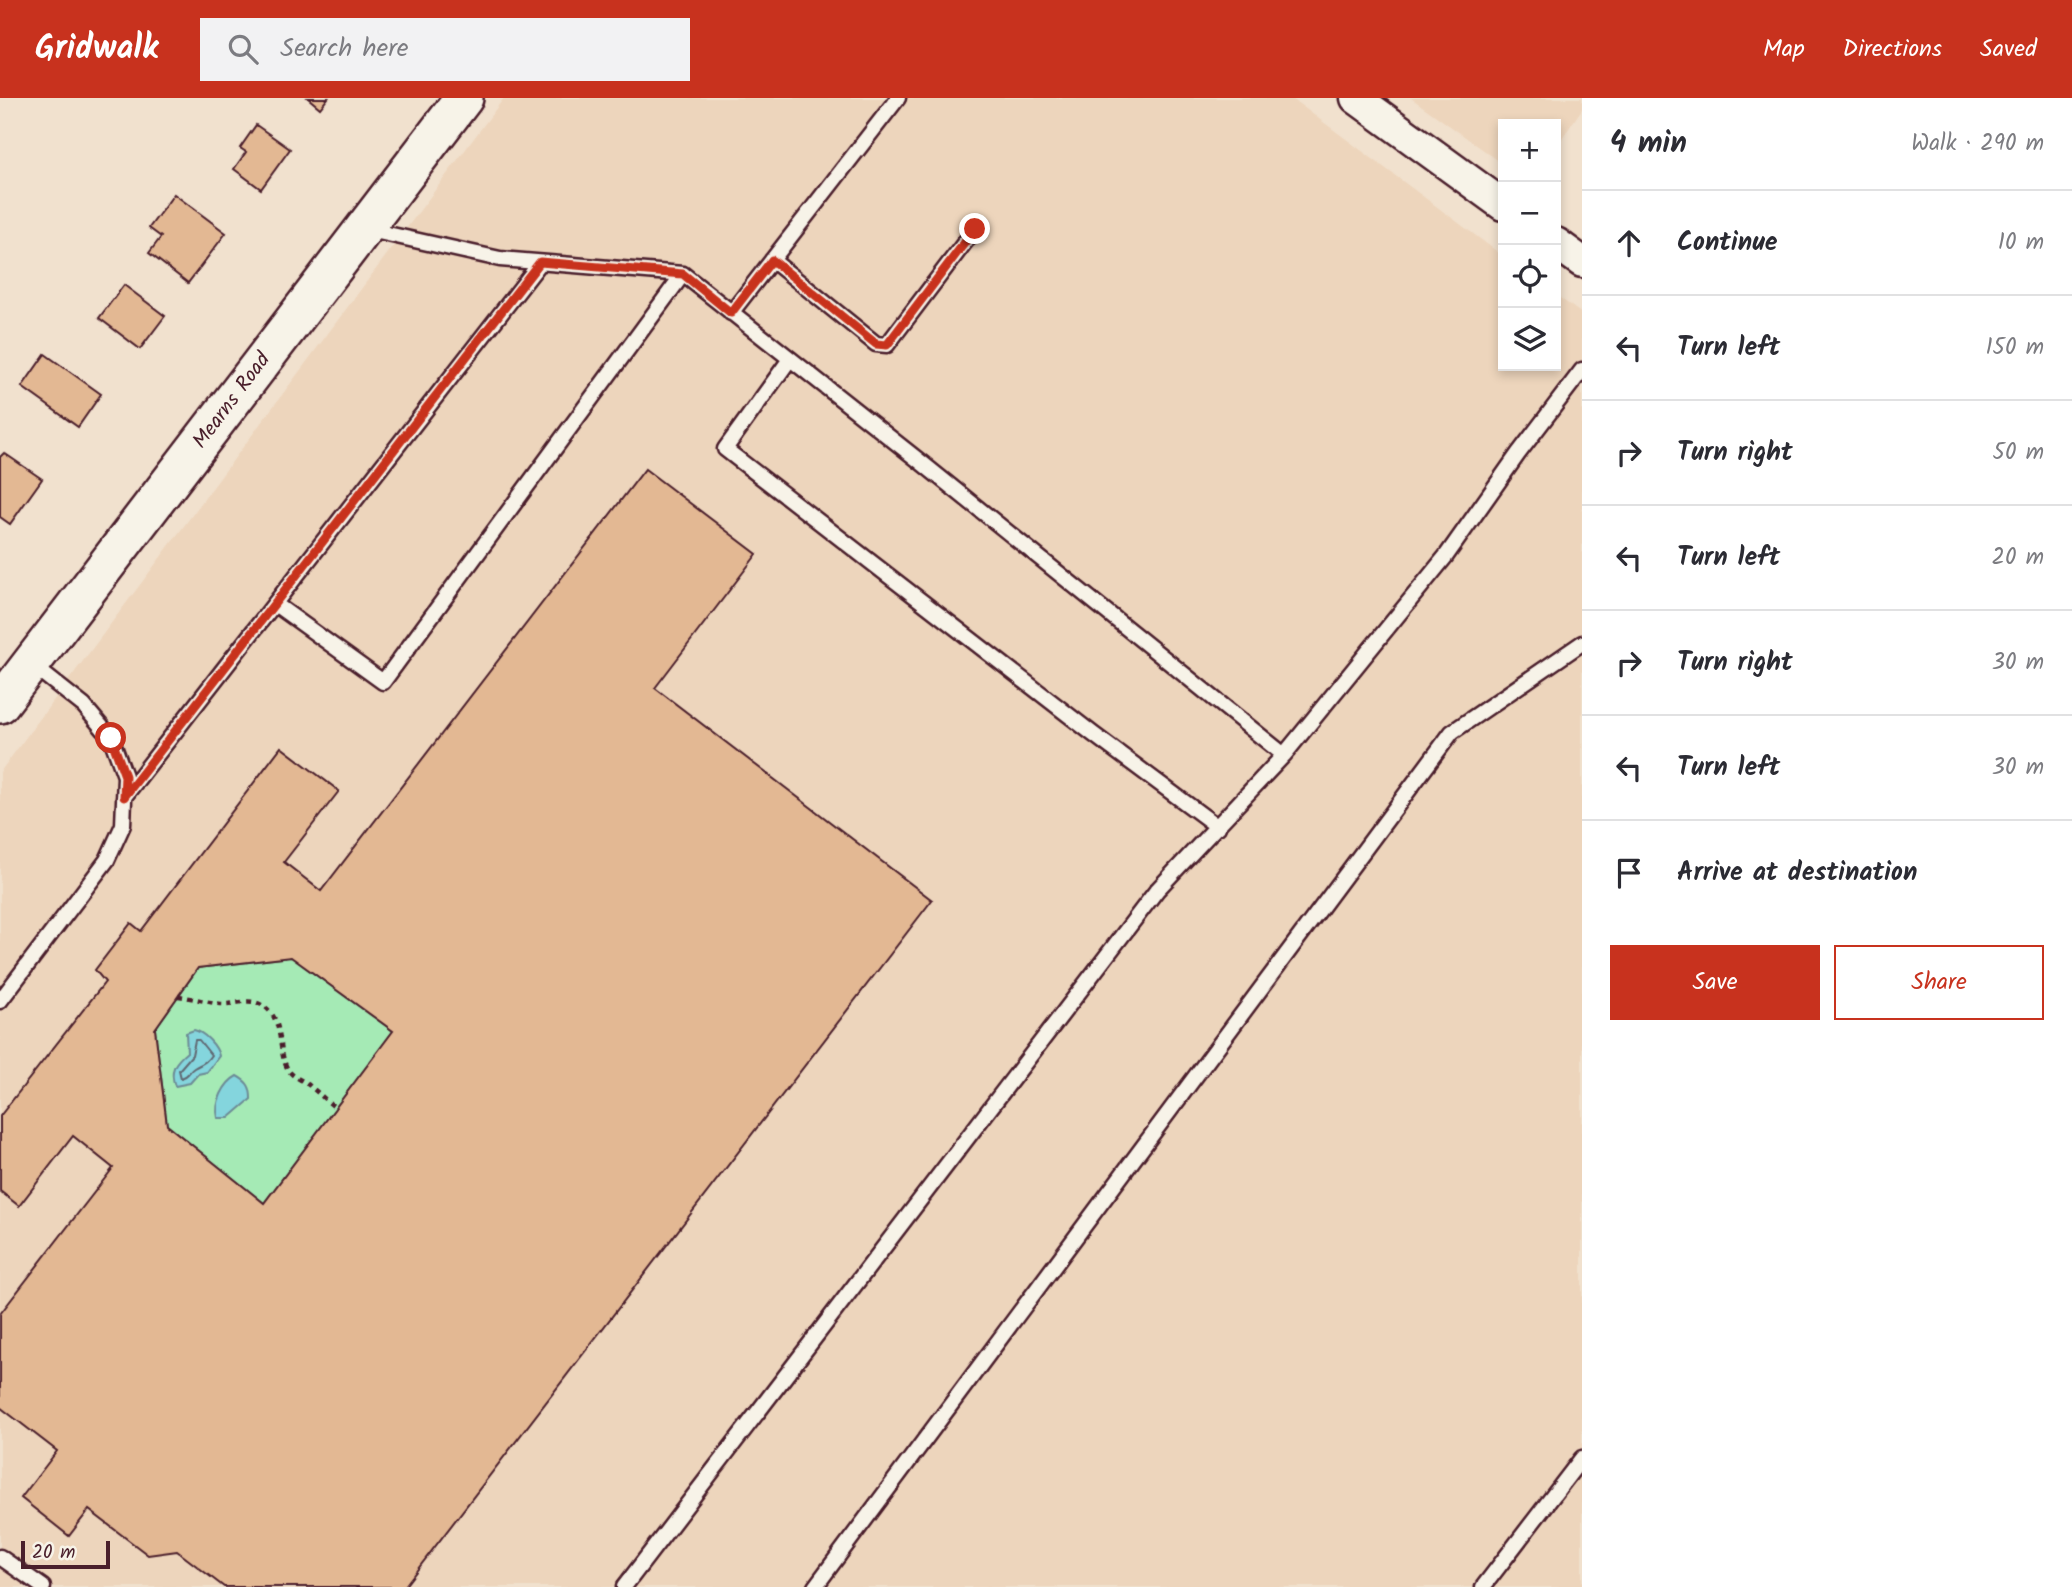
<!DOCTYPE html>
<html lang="en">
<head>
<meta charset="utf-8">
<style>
	body { margin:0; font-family:Kalam,sans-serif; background:#f2f2f3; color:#2b2b33 }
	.controls { position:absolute; right:21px; top:21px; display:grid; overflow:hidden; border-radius:0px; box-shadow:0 4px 10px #0003 }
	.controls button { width:63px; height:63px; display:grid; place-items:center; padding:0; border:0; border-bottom:2px solid #e1e1e2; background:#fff; color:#2b2b33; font:35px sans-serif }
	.scale { position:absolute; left:21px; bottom:18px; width:89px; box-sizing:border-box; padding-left:7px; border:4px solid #4a1f2b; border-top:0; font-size:19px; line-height:24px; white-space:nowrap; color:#4a1f2b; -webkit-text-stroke:5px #f7f3e8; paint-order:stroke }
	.stop { position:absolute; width:21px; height:21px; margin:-16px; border:5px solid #c8321e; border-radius:50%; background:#fff }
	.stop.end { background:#c8321e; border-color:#fff; box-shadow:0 2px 7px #0008 }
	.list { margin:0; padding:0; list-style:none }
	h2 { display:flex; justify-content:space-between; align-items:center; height:91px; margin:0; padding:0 28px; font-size:30px }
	h2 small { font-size:23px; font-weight:400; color:#7c7c81 }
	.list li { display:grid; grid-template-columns:46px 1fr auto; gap:21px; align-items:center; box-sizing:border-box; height:105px; padding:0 28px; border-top:2px solid #e1e1e2 }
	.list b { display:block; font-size:26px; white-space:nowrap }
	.list em { font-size:23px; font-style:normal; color:#7c7c81 }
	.actions { display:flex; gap:14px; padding:21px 28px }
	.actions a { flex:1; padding:16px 0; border:2px solid #c8321e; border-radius:0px; text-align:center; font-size:24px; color:#c8321e }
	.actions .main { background:#c8321e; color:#fff }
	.icon { flex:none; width:38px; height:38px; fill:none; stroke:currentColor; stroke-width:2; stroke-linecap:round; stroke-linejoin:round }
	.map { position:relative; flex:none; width:1582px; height:1489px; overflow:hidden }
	header { display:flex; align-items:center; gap:42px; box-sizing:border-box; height:98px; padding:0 35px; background:#c8321e; color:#fff }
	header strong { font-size:33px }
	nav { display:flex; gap:38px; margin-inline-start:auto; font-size:24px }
	.search { width:490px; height:63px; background:#f2f2f3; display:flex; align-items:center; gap:18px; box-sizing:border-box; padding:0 24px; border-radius:0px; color:#7c7c81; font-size:26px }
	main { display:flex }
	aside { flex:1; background:#fff }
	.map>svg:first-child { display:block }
	.built { fill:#edd5bc }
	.green { fill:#a5eab5; stroke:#788470; stroke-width:2 }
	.water { fill:#84d5dd; stroke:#6d8c96; stroke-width:2 }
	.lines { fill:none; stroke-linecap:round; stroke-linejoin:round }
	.shore { stroke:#616872; stroke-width:2 }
	.building { fill:#e3b893; stroke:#4a1f2b; stroke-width:2; fill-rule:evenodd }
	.service-casing { stroke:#4a1f2b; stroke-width:19 }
	.minor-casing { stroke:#4a1f2b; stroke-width:35 }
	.tertiary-casing { stroke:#4a1f2b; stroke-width:42 }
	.path { stroke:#4a1f2b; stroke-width:4.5; stroke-dasharray:5 5; stroke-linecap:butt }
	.service { stroke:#f7f3e8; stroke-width:14 }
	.minor { stroke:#f7f3e8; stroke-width:30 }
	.tertiary { stroke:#f7f3e8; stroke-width:37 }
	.route { stroke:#c8321e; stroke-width:9 }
	.labels { text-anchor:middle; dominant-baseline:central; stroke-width:5; stroke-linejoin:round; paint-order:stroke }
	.street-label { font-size:21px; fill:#4a1f2b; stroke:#f7f3e8 }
</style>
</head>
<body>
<header>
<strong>Gridwalk</strong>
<div class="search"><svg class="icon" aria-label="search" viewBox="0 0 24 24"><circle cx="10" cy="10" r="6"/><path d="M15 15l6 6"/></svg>Search here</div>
<nav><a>Map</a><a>Directions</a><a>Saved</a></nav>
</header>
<main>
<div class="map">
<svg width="1582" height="1489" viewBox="0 0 1582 1489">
	<rect width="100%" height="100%" fill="#f1e1ce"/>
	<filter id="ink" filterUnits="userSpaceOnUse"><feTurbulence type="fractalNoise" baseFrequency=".0143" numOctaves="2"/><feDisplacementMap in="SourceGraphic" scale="14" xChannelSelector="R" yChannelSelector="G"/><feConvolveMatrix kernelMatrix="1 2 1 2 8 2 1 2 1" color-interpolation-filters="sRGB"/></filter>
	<g filter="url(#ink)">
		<path class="built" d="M 504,0 L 1291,0 L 1503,158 L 1503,268 L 1556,268 L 1556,197 L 1582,216 L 1582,1489 L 0,1489 L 0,674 Z
			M 1411,0 L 1582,0 L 1582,11 L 1556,49 L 1556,26 L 1503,26 L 1503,66 Z"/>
		<path class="green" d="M 291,859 L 393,933 L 264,1105 L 167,1027 L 155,931 L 198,870 Z"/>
		<path class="water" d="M 194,932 C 204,934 217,948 219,958 L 207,974 L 198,976 L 190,985 L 175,988 C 169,972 175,964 187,954 L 186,935 Z
			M 237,978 C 248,984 251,989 251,1001 L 229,1020 L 218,1020 C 214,1005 224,985 237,978 Z"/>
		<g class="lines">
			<path class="shore" d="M 195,942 L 199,942 L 211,957 C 205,966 202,965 194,970 C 188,974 189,978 181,980 L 179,972 L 192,957 Z"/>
		</g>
		<path class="building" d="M 308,0 L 328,0 L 320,10 Z
			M 256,27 L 290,51 L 261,91 L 234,71 L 246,54 L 240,50 Z
			M 174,96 L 226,135 L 188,185 L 149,155 L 161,139 L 149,130 Z
			M 124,187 L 165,218 L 140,251 L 99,220 Z
			M 45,256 L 101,296 L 78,329 L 22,289 Z
			M 4,355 L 42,381 L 10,426 L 0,419 L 0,359 Z
			M 645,371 L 757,456 L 655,590 L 932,802 L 404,1489 L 224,1489 L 177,1453 L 148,1457 L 89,1412 L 69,1438 L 21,1400 L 57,1353 L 0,1309 L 0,1216 L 113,1070 L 73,1038 L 19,1108 L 0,1093 L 0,1018 L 105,884 L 95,872 L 131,825 L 141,833 L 281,649 L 339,693 L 284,764 L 321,793 ZM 291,859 L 393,933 L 264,1105 L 167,1027 L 155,931 L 198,870 Z"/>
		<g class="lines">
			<defs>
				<path id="service" d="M 365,131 L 500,161 L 683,176 L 922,365 L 1284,657
					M 772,162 L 876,246 L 887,247 L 975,131
					M 731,215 L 898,0
					M 790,261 L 725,351 L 1093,636 L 1218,729
					M 275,506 L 383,584 L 683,176
					M 124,699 L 540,165
					M 0,903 L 107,762 L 123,727 L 125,678 L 111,640 L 84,608 L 31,566
					M 0,1459 L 43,1489
					M 624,1489 L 1157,792 L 1284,657 L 1446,458 L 1518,356 L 1582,272
					M 815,1489 L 1452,634 L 1582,545
					M 1483,1489 L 1582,1360"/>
				<path id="minor" d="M 1356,0 L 1503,107
					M 1556,145 L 1582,164"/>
				<path id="tertiary" d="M 0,606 L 464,0"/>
			</defs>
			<use href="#service" class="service-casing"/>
			<use href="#minor" class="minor-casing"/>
			<use href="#tertiary" class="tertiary-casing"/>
			<path class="path" d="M 178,898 C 193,900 207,904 221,906 C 232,907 243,902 254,904 C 288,913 275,954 289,973 C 295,981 304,982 311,989 C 320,996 326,1003 336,1010"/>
			<use href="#service" class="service"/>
			<use href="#minor" class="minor"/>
			<use href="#tertiary" class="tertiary"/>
		</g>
	</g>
	<g class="lines" filter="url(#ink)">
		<path class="route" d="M 111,640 L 125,678 L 124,699 L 540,164 L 683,176 L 731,215 L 772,162 L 876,246 L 887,247 L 975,131"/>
	</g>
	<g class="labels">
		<g class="street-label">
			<text transform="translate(232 303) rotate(-53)">Mearns Road</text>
		</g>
	</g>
</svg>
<div class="controls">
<button>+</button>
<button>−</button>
<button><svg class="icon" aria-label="locate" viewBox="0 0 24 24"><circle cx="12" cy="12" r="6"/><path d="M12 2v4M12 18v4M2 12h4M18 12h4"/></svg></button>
<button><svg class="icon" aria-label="layers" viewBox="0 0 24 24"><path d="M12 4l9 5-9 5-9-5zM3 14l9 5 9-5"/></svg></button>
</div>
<div class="scale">20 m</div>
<div class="stop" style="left:111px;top:640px"></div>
<div class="stop end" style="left:975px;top:131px"></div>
</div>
<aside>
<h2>4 min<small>Walk · 290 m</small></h2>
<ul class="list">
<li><svg class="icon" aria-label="ahead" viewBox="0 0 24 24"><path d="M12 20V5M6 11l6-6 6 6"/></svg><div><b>Continue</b></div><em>10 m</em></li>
<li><svg class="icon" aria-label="left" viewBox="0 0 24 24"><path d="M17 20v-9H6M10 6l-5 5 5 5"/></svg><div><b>Turn left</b></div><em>150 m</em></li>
<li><svg class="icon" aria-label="right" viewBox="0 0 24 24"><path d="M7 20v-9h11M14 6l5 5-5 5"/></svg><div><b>Turn right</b></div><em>50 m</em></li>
<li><svg class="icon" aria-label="left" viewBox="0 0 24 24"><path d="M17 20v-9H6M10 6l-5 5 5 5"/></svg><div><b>Turn left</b></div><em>20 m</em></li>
<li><svg class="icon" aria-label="right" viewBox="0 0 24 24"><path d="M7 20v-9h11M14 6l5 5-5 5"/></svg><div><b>Turn right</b></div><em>30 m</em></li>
<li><svg class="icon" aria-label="left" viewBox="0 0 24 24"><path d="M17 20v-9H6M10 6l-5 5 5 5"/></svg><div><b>Turn left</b></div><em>30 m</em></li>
<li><svg class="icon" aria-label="arrive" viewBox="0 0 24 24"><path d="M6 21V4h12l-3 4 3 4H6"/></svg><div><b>Arrive at destination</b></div></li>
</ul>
<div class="actions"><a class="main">Save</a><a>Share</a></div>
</aside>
</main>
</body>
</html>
